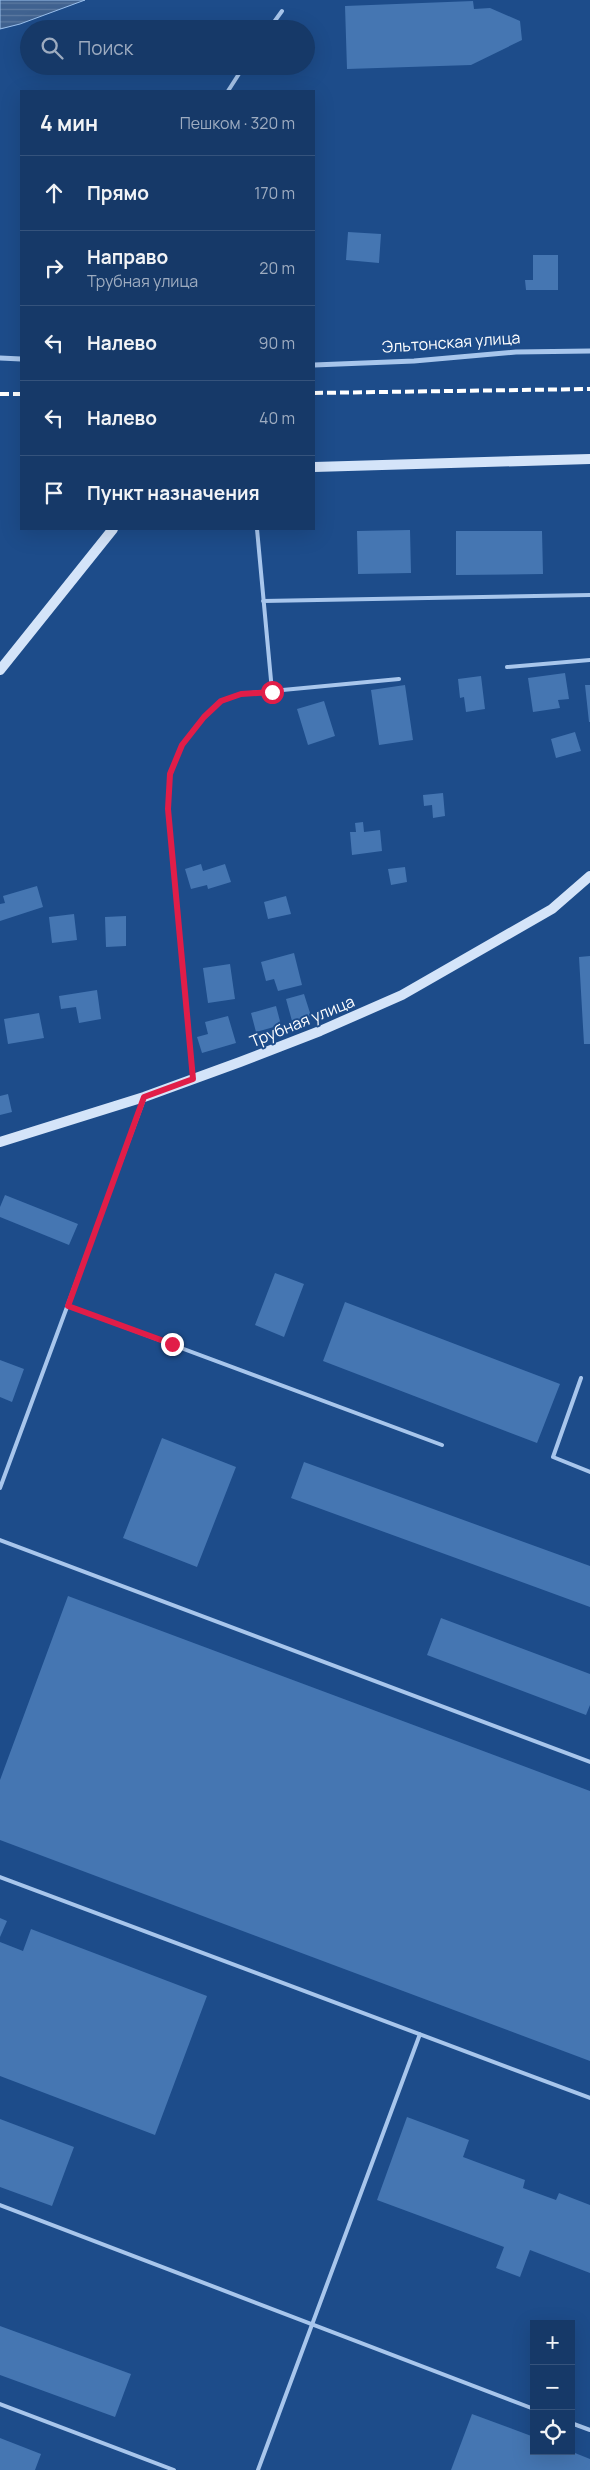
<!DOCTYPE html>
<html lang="ru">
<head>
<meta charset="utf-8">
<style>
	body { margin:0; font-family:Manrope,sans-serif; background:#1f406e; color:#f1f3f6 }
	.controls { position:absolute; right:15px; bottom:15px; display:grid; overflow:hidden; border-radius:0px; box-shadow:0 5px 20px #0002 }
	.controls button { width:45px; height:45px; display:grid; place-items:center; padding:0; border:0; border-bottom:1px solid #35537c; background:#163968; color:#f1f3f6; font:25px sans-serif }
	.stop { position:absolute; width:15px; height:15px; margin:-11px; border:4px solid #e11d48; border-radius:50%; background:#fff }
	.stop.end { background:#e11d48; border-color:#fff; box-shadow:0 1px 5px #0008 }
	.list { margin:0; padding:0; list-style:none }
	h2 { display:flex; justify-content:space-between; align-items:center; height:65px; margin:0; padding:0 20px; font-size:21px }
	h2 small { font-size:16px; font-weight:400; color:#9eacc0 }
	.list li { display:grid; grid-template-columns:32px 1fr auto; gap:15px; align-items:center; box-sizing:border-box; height:75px; padding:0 20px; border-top:1px solid #35537c }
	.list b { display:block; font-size:19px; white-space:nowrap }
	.list p { margin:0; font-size:16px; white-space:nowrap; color:#9eacc0 }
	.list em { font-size:16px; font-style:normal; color:#9eacc0 }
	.icon { flex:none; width:28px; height:28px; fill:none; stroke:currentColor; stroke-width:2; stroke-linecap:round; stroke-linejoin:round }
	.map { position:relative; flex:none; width:590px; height:2470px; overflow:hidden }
	.search { position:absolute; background:#163968; box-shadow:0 5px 20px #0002; left:20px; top:20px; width:295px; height:55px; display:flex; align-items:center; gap:12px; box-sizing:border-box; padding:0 18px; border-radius:28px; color:#9eacc0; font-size:19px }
	.panel { position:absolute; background:#163968; box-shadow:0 5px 20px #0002; left:20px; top:90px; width:295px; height:440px; border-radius:0px }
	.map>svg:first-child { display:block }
	.water { fill:url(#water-rules); stroke:#9bc1ee }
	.building { fill:#4576b2 }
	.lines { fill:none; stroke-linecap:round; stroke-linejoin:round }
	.lane { stroke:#a8c6ec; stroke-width:4 }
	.street { stroke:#a8c6ec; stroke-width:5 }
	.secondary { stroke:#d4e4f9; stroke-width:10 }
	.rail { stroke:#fff; stroke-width:4; stroke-dasharray:9 4; stroke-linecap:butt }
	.route { stroke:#e11d48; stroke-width:6 }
	.labels { text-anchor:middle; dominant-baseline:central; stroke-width:4; stroke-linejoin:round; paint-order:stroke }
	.street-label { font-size:16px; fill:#fff; stroke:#1d4c8a }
</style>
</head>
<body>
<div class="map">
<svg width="590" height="2470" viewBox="0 0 590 2470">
	<defs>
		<pattern id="water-rules" width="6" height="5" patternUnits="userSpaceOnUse" patternTransform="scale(1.25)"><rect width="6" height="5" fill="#406290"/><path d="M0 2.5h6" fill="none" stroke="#5d7aa1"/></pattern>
	</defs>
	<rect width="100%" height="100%" fill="#1d4c8a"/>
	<path class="water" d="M 0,0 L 85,0 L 20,24 L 0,29 Z"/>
	<path class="building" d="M 473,1 L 474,9 L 490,8 L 520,21 L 522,40 L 471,65 L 347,69 L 345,6 Z
		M 348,232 L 381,234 L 379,263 L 346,260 Z
		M 533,255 L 558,255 L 558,290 L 526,290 L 525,280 L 533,280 Z
		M 410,530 L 411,573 L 358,574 L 357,531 Z
		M 456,531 L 542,531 L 543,574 L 456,575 Z
		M 565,673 L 569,699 L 558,700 L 560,708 L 533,712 L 528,678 Z
		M 481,676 L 485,709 L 466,712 L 464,697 L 460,698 L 458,679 Z
		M 405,685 L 413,740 L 379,745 L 371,690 Z
		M 585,685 L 590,685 L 590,722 L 589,722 Z
		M 324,701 L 335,736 L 308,745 L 297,709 Z
		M 575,732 L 581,751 L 556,758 L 551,739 Z
		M 443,793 L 445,816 L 433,818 L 432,805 L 424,806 L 423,795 Z
		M 363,822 L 364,832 L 380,830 L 382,851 L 352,855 L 350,832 L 356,832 L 355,823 Z
		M 201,864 L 203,871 L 225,864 L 231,882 L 208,889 L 207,885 L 191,889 L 185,869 Z
		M 405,867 L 407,882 L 391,885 L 388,869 Z
		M 37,886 L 43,907 L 0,921 L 0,904 L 5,903 L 3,896 Z
		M 286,896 L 291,914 L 268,919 L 264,902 Z
		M 74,914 L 77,940 L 52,943 L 49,917 Z
		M 126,916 L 126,946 L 106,947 L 105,917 Z
		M 294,953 L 302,985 L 278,991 L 274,979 L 266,981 L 261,962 Z
		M 590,956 L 590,1044 L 584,1044 L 579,957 Z
		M 230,964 L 235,999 L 208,1003 L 203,968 Z
		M 97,990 L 101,1019 L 79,1023 L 76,1007 L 61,1009 L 59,996 Z
		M 304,994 L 311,1016 L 292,1021 L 286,999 Z
		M 276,1006 L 281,1025 L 256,1032 L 251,1013 Z
		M 39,1013 L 44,1038 L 8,1044 L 4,1019 Z
		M 228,1016 L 236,1043 L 202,1053 L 197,1037 L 208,1034 L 205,1022 Z
		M 8,1094 L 12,1112 L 0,1115 L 0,1096 Z
		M 5,1195 L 78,1224 L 69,1245 L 0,1217 L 0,1207 Z
		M 275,1273 L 304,1284 L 284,1337 L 255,1325 Z
		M 345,1302 L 560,1384 L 537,1443 L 323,1361 Z
		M 0,1360 L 24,1369 L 12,1402 L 0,1397 Z
		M 162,1438 L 236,1467 L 197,1567 L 123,1538 Z
		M 304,1462 L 590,1566 L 590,1607 L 291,1498 Z
		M 68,1596 L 590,1791 L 590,2061 L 0,1840 L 0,1780 Z
		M 441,1618 L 590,1674 L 590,1705 L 586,1715 L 427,1655 Z
		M 0,1918 L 7,1921 L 0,1937 Z
		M 31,1929 L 207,1996 L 155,2135 L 0,2076 L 0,1942 L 23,1951 Z
		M 407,2117 L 469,2140 L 463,2157 L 525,2180 L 523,2188 L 556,2200 L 559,2193 L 590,2205 L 590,2273 L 530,2250 L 520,2277 L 496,2268 L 504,2247 L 377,2200 Z
		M 0,2119 L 74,2147 L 52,2206 L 0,2187 Z
		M 0,2326 L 131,2374 L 115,2417 L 0,2375 Z
		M 472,2414 L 534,2437 L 534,2451 L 570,2451 L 590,2459 L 590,2470 L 451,2470 Z
		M 0,2438 L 41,2454 L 35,2470 L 0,2470 Z"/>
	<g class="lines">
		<path class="lane" d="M 269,29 L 282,11
			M 228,91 L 244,66
			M 257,529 L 272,691 L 399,679
			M 263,601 L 590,595
			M 507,667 L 590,660
			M 193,1077 L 168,809 L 170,775 L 182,745 L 204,717 L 221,701 L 241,694 L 272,691
			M 68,1306 L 442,1445
			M 581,1378 L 553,1457 L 590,1472
			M 0,1488 L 144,1099
			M 0,1540 L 590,1762
			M 0,1877 L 590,2098
			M 0,2205 L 534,2409
			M 0,2404 L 174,2470
			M 571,2423 L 590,2430
			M 258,2470 L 420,2034"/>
		<path class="street" d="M 0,358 L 21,359
			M 314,365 L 414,361 L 516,352 L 590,351"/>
		<path class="secondary" d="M 314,467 L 590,459
			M 0,670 L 113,529
			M 0,1142 L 144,1097 L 240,1062 L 320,1031 L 402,995 L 552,909 L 590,876"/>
		<path class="rail" d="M 314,393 L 590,389
			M 0,394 L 21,394"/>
	</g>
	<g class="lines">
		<path class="route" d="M 172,1344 L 68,1306 L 144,1097 L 193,1079 L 168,809 L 170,774 L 182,745 L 204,717 L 221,701 L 241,694 L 272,692"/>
	</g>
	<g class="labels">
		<g class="street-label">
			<text transform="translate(451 342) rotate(-4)">Эльтонская улица</text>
			<text transform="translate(302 1021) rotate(-22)">Трубная улица</text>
		</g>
	</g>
</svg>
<div class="controls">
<button>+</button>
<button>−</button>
<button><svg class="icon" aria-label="locate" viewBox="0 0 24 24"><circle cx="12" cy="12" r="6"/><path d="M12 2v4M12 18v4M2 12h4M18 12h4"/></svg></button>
</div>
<div class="stop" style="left:272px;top:692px"></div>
<div class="stop end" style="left:172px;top:1344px"></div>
<div class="search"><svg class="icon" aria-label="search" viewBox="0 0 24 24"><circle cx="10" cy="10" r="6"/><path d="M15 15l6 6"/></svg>Поиск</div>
<section class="panel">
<h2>4 мин<small>Пешком · 320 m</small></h2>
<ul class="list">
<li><svg class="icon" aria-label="ahead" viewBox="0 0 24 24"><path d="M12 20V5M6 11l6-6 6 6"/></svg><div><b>Прямо</b></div><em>170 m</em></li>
<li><svg class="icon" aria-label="right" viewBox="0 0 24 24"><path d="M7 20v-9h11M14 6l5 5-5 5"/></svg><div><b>Направо</b><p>Трубная улица</p></div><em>20 m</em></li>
<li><svg class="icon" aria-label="left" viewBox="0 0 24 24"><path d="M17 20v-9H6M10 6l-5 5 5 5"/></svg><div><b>Налево</b></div><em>90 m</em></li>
<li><svg class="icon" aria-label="left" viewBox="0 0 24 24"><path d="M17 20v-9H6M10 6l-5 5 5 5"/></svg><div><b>Налево</b></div><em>40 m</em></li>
<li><svg class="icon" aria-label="arrive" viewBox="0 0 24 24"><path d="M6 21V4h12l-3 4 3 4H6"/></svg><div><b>Пункт назначения</b></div></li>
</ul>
</section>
</div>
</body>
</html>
